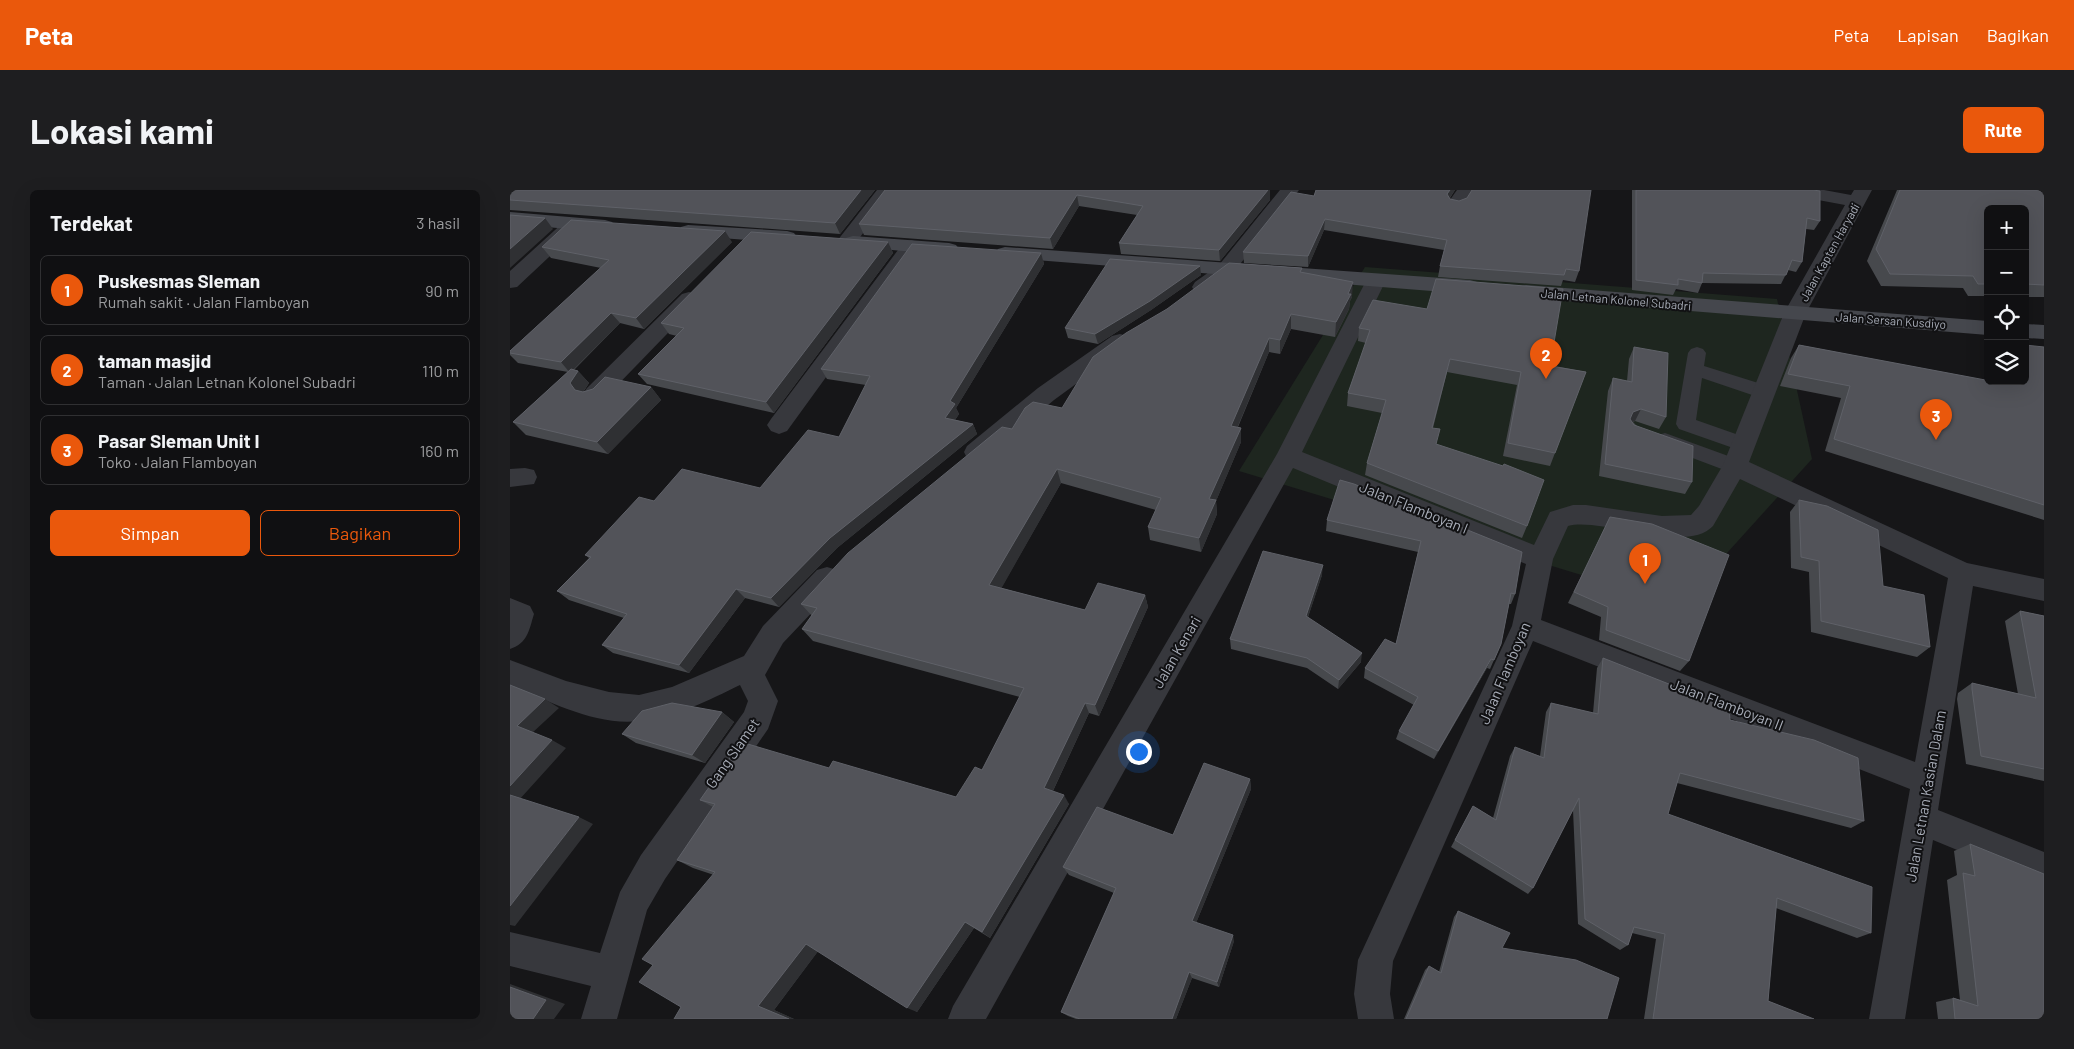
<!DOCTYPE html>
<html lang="id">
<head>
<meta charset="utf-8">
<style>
	body { margin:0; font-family:Barlow,sans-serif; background:#1e1e20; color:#f1f3f6 }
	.controls { position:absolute; right:15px; top:15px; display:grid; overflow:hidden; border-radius:8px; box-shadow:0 5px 20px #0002 }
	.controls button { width:45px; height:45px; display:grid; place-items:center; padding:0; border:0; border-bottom:1px solid #303032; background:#101012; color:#f1f3f6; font:25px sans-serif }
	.you { position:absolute; left:628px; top:561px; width:18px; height:18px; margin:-12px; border:4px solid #fff; border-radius:50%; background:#1a73e8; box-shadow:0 0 0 8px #1a73e833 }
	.badge { display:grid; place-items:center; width:32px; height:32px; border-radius:50%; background:#ea580c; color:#fff; font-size:16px; font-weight:700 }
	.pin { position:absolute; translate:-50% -41px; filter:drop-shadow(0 1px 2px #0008) }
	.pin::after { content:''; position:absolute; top:26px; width:18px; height:15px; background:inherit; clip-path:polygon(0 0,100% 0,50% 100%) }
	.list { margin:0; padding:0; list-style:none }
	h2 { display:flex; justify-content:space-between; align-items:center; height:65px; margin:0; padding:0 20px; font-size:21px }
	h2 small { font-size:16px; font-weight:400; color:#9c9d9f }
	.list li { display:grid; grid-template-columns:32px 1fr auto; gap:15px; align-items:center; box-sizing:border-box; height:70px; margin:0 10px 10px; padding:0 10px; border:1px solid #303032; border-radius:8px }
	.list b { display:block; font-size:19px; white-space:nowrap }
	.list p { margin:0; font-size:16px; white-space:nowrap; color:#9c9d9f }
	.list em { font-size:16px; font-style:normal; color:#9c9d9f }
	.actions { display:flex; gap:10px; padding:15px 20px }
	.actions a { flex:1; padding:11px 0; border:1px solid #ea580c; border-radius:8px; text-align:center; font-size:18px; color:#ea580c }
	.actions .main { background:#ea580c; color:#fff }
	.icon { flex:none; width:28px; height:28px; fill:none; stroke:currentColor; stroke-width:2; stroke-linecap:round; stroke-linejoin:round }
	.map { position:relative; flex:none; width:1534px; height:829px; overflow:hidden; border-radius:8px }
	header { display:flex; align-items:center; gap:30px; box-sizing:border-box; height:70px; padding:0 25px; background:#ea580c; color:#fff }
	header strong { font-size:24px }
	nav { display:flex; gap:28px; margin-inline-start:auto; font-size:18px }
	.intro { display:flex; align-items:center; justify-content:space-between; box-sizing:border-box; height:120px; padding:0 30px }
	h1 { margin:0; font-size:35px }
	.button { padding:12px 22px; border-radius:8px; background:#ea580c; color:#fff; font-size:18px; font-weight:700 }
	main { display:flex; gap:30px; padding:0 30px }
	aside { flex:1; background:#101012; border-radius:8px; box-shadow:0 5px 20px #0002 }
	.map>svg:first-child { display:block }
	.green { fill:#1e261f }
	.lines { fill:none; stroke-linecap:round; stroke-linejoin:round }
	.service { fill:#37383d; fill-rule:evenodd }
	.minor { fill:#37383d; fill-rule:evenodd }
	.secondary { fill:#45474d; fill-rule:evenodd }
	.wall { fill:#47494d }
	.shaded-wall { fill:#2f3033 }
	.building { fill:#525359; stroke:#5f6168 }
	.labels { text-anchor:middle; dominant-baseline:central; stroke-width:4; stroke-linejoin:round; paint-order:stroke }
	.far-street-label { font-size:12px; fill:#a8adb8; stroke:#111113 }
	.street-label { font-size:15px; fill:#a8adb8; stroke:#111113 }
</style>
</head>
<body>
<header>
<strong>Peta</strong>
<nav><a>Peta</a><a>Lapisan</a><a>Bagikan</a></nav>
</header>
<div class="intro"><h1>Lokasi kami</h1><a class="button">Rute</a></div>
<main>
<aside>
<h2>Terdekat<small>3 hasil</small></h2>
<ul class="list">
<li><span class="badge">1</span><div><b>Puskesmas Sleman</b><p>Rumah sakit · Jalan Flamboyan</p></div><em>90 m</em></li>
<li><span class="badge">2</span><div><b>taman masjid</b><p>Taman · Jalan Letnan Kolonel Subadri</p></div><em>110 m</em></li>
<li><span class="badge">3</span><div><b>Pasar Sleman Unit I</b><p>Toko · Jalan Flamboyan</p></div><em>160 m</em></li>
</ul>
<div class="actions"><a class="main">Simpan</a><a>Bagikan</a></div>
</aside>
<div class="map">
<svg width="1534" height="829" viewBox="0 0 1534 829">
	<rect width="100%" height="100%" fill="#161618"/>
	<path class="green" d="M 855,77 L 1267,109 L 1302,269 L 1170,415 L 729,281 Z"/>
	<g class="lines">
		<path class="service" d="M 1187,157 L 1193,159 L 1196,163 L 1194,176 L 1261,197 L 1263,202 L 1261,207 L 1254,209 L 1192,188 L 1186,230 L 1240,249 L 1243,254 L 1240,259 L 1233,261 L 1226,259 L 1169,239 L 1166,234 L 1178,163 L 1181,159 Z
			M 1155,243 L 1232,271 L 1235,276 L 1232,281 L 1225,284 L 1148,255 L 1145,250 L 1148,245 Z"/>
		<path class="minor" d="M 367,0 L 386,0 L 344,55 L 337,57 L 330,55 L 327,51 Z
			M 770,0 L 789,0 L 723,83 L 699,102 L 692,104 L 685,102 L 682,97 L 685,92 L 709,75 Z
			M 947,0 L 965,0 L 953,18 L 946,20 L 939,18 L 937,14 Z
			M 1274,0 L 1314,0 L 1341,5 L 1344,0 L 1362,0 L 1296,123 L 1239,272 L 1457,373 L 1534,389 L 1534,411 L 1463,396 L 1428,620 L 1534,662 L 1534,696 L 1423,650 L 1395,829 L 1359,829 L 1400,599 L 1023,451 L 883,771 L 880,804 L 884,829 L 848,829 L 844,804 L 848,770 L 1002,436 L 1016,374 L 783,278 L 476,829 L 438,829 L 443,816 L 767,264 L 859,85 L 866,84 L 873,85 L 876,90 L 792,262 L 1024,355 L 1040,322 L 1063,315 L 1076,315 L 1152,326 L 1181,325 L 1189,316 L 1213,275 L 1274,123 L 1335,15 L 1276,4 ZM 1230,289 L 1438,388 L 1405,572 L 1031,430 L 1043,369 L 1058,336 C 1092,327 1176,365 1203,336 Z
			M 63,28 L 70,30 L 73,34 L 70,38 L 7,97 L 0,98 L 0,81 L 56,30 Z
			M 401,50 L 408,52 L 411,56 L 277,241 L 269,244 L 261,241 L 257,235 L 261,229 L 394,52 Z
			M 179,102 L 186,104 L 190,109 L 186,114 L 93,210 L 85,212 L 77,210 L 73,204 L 77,198 L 172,104 Z
			M 610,144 L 618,146 L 621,151 L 618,156 L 544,210 L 475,268 L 466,271 L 457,268 L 454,262 L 457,256 L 528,198 L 602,146 Z
			M 15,278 L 24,280 L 27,287 L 24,294 L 0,297 L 0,279 Z
			M 317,377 L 327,380 L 330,388 L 327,396 L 273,453 L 255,485 L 268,511 L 258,539 L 155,689 L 137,720 L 107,829 L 71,829 L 81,796 L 0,776 L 0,742 L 90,763 L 110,702 L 131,665 L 234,522 L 238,511 L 230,495 C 199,510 164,528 129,531 C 85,536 40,511 0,496 L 0,470 L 56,491 L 99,502 L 129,505 L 162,497 L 234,466 L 253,436 L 307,380 Z
			M 0,408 L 20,416 L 24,424 C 19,440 18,453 0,459 Z"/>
		<path class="secondary" d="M 0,22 L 95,30 L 102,32 L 105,36 L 102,40 L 95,42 L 0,34 Z
			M 178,35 L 277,41 L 284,43 L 287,47 L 284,51 L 277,53 L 171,45 L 168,41 L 171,37 Z
			M 343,46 L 439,53 L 446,55 L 449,59 L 446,63 L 439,65 L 336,56 L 333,52 L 336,48 Z
			M 495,57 L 960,90 L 967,92 L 970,97 L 967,102 L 960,104 L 488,67 L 485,63 L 488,59 Z
			M 1016,95 L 1478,131 L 1478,145 L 1009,107 L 1006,102 L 1009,97 Z
			M 1515,134 L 1534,135 L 1534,149 L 1515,148 Z"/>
	</g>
	<path class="wall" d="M 0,0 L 365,0 L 330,44 L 0,20 Z
		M 375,0 L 760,0 L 760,10 L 710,71 L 611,64 L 609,53 L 627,25 L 569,16 L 543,59 L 354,45 L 349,34 Z
		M 806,0 L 945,0 L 940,8 L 940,9 L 1069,81 L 1065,92 L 1053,90 L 1051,96 L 928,87 L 930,76 L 934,60 L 814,40 L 798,77 L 734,73 L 733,62 L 804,6 Z
		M 1122,0 L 1303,0 L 1310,31 L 1304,40 L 1296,39 L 1292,72 L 1286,82 L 1278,80 L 1271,94 L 1192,93 L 1188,103 L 1166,99 L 1163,105 L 1122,100 Z
		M 1387,0 L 1526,0 L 1534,2 L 1534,107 L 1515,107 L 1515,19 L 1478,19 L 1478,106 L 1458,106 L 1453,98 L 1371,96 L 1357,71 Z
		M 222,52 L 134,139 L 110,133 L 64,180 L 68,181 L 79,193 L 74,201 L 141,197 L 151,210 L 98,264 L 16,245 L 3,232 L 58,182 L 8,173 L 0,165 L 0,161 L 91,78 L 41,68 L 32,57 Z
		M 378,52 L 383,63 L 264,223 L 137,194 L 128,184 L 167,146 L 159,144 L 151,133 Z
		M 531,63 L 534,74 L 446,218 L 449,224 L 445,230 L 463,234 L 467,244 L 327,358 L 269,417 L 235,408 L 179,483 L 103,463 L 92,455 L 114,428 L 59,410 L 47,401 L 79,368 L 75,365 L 144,311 L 250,298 L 329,247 L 356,195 L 317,189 L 311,179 Z
		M 690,76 L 691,85 L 641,120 L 588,154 L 558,148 L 555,138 Z
		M 792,78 L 791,83 L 842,107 L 840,111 L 839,119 L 825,147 L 781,139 L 770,164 L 759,162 L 728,237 L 731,238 L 731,252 L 706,311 L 707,324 L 691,362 L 640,350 L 638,337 L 646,320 L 551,293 L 491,398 L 575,420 L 635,405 L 638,417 L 589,526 L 579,523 L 543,601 L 559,614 L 480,748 L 464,738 L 407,822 L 308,761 L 264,820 L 284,829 L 164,829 L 171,817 L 143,775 L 204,685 L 183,678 L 167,670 L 203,617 L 190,610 L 319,578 L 446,607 L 472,580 L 510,507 L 303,451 L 292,439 L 302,426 L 291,414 L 502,239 L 552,218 Z
		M 849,138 L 1076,182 L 1040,276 L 993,266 L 1007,195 L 937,182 L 923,238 L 926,254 L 1017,336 L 1012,348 L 855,285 L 857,273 L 872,223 L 837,216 L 838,203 L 856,153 L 848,151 Z
		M 1289,155 L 1478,191 L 1515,191 L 1534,157 L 1534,330 L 1315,261 L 1331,208 L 1270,196 L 1281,168 Z
		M 1124,157 L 1156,227 L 1149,239 L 1125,231 L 1123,232 L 1182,292 L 1175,304 L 1089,286 L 1098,201 L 1103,188 L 1117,191 L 1119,169 Z
		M 830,290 L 1005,404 L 1001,414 L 999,414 L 991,454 L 980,479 L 977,478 L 924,569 L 886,549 L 889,541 L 904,515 L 854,488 L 855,478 L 886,454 L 908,362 L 816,341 L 817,330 Z
		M 1289,310 L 1373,396 L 1420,457 L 1407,467 L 1301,442 L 1299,382 L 1281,378 L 1280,322 Z
		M 1100,327 L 1179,471 L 1170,481 L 1089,450 L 1091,427 L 1058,413 Z
		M 812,385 L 798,427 L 851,472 L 828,499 L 797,478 L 721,459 L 720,449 Z
		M 1510,421 L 1534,426 L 1534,591 L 1456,574 L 1447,509 L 1448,503 L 1462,493 L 1508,504 L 1495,431 Z
		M 1093,468 L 1167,502 L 1220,530 L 1354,631 L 1341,638 L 1167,593 L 1158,624 L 1361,743 L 1347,748 L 1266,718 L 1258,811 L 1304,829 L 1134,829 L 1146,749 L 1122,743 L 1118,755 L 1110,760 L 1068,734 L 1063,620 L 1023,698 L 1018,704 L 941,657 L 963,616 L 983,628 L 1000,566 L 1005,557 L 1030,566 L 1036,522 L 1041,513 L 1083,523 L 1087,478 Z
		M 212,522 L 224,532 L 195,573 L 126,553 L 112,544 Z
		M 740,589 L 741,599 L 686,733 L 724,751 L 709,797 L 682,788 L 666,829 L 566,829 L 558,826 L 551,822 L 604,703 L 559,685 L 553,677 L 663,645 Z
		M 1460,654 L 1534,829 L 1428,829 L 1426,812 L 1443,808 L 1450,810 L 1437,690 L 1447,685 L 1444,661 Z
		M 948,721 L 992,758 L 1097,829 L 894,829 L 915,780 L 919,776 L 929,782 L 944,727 Z"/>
	<path class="shaded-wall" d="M 351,0 L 365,0 L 330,44 L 325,33 Z
		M 758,0 L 760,0 L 760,10 L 710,71 L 709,60 Z
		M 940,0 L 945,0 L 935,15 L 937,4 Z
		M 567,5 L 569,16 L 543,59 L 540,48 Z
		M 35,28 L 43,39 L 0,78 L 0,59 Z
		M 815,29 L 814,40 L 798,77 L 798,66 Z
		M 215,41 L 222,52 L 134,139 L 126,128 Z
		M 378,52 L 383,63 L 264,223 L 256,212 Z
		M 531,63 L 534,74 L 446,218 L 449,224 L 439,239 L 435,228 L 440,211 Z
		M 690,76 L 691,85 L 641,120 L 588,154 L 585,144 Z
		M 843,92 L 842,107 L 840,111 L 839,119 L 825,147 L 826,132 Z
		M 101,123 L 110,133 L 60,183 L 51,172 Z
		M 781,124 L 781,139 L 770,164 L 770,150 Z
		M 759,148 L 759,162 L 722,250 L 721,236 Z
		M 940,169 L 937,182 L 919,250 L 922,238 Z
		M 68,181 L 79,193 L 71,205 L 65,200 L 60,193 Z
		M 141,197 L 151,210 L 98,264 L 87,252 Z
		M 1131,219 L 1125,231 L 1117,234 L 1123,222 Z
		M 463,234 L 467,244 L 327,358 L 269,417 L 261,408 L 320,348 Z
		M 731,238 L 731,252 L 706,311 L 707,324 L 691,362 L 689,348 L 699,309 Z
		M 547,279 L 551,293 L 486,408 L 479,395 Z
		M 813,375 L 812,385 L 795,436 L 796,426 Z
		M 226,399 L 235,408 L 179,483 L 169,475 Z
		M 635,405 L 638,417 L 589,526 L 585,515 Z
		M 852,463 L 851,472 L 828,499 L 829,490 Z
		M 981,469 L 977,478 L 924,569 L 928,561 Z
		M 35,509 L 49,518 L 21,544 L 7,536 Z
		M 575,513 L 579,523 L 540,607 L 534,598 Z
		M 212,522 L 224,532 L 195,573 L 182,565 Z
		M 42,550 L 56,558 L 9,610 L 0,606 L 0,596 Z
		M 740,589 L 741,599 L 684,738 L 682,731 Z
		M 554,605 L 559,614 L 480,748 L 472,742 Z
		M 69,627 L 83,634 L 5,736 L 0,735 L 0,716 Z
		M 455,732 L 464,738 L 407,822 L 397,818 Z
		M 723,745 L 724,751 L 709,797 L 707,792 Z
		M 296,754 L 309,760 L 264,820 L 284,829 L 279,829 L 248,816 Z
		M 679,782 L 682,788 L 666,829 L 662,829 Z
		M 0,794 L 55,814 L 44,829 L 23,829 L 0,797 Z"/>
	<path class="building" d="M 0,0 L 351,0 L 325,33 L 0,10 Z
		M 375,0 L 758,0 L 709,60 L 609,53 L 633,16 L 567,5 L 540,48 L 349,34 Z
		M 806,0 L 940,0 L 937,4 L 940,9 L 949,11 L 957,8 L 962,0 L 1081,0 L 1069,81 L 1056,79 L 1054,85 L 930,76 L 937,50 L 815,29 L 798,66 L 733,62 L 781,2 L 804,6 Z
		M 1126,0 L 1303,0 L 1310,1 L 1310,31 L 1297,28 L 1292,72 L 1282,70 L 1276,85 L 1193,83 L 1192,93 L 1168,89 L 1168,95 L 1126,90 Z
		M 1390,0 L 1526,0 L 1534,2 L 1534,95 L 1515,94 L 1515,19 L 1478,19 L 1478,94 L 1468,94 L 1463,86 L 1380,84 L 1366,59 Z
		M 0,25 L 35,28 L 0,59 Z
		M 61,30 L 215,41 L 126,128 L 101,123 L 51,172 L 0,163 L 0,161 L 99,70 L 32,57 Z
		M 241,42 L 378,52 L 256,212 L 128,184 L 174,138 L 151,133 Z
		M 402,54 L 531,63 L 440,211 L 445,214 L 435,228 L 463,234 L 320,348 L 261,408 L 226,399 L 169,475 L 92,455 L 117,424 L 47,401 L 81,367 L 75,365 L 129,307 L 144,311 L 172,279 L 250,298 L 298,240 L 329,247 L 360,186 L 311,179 Z
		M 600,69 L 690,76 L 640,111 L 585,144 L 555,138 Z
		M 719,73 L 792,78 L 790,82 L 843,92 L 838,104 L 841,104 L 826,132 L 781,124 L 770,150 L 759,148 L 721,236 L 731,238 L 699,309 L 706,310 L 689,348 L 638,337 L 651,308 L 547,279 L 479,395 L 575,420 L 588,393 L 635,405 L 585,515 L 575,513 L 534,598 L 554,605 L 472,742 L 455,732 L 397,818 L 296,754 L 248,816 L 279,829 L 164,829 L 171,817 L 129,792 L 143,775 L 132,769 L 205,682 L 167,670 L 205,614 L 190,610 L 231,552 L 319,578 L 323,571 L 446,607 L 465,577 L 472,580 L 514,498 L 292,439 L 307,418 L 291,414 L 338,363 L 492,237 L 502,239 L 515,218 L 523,212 L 552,218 L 583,167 L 616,143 L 657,119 Z
		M 926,89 L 1053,99 L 1040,176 L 1076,182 L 1045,263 L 998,253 L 1011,182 L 940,169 L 922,238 L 930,239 L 926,254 L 993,276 L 994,274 L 1034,290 L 1017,336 L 857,273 L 876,210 L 838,203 L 860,140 L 849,138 L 863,110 L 917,119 Z
		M 1289,155 L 1486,192 L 1486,191 L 1515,191 L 1515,155 L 1534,157 L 1534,315 L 1324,249 L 1340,196 L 1278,184 Z
		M 1124,157 L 1158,163 L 1156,227 L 1131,219 L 1123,222 L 1120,229 L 1124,235 L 1183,256 L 1182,292 L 1095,274 L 1103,188 L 1122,192 Z
		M 61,179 L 68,181 L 60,193 L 65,200 L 73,202 L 83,199 L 95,187 L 141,197 L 87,252 L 3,232 Z
		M 830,290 L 844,294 L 1012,362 L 1005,404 L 1001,403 L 991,454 L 984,470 L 981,469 L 928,561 L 889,541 L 908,507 L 855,478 L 875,449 L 886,454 L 911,351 L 817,330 Z
		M 1289,310 L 1317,316 L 1368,340 L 1373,396 L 1414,405 L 1420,457 L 1311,431 L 1309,371 L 1291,367 Z
		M 1100,327 L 1142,334 L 1219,365 L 1179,471 L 1096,440 L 1098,417 L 1064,402 Z
		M 753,361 L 813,375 L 796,426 L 852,463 L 829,490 L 797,468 L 720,449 Z
		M 1510,421 L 1534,426 L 1534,579 L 1471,566 L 1462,499 L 1462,493 L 1526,508 Z
		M 1093,468 L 1169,498 L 1167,502 L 1200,510 L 1219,518 L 1220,530 L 1304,550 L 1348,568 L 1354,631 L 1170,583 L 1158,624 L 1362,697 L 1361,743 L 1267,708 L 1258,811 L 1304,829 L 1143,829 L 1155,744 L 1124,737 L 1118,755 L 1075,729 L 1069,608 L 1023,698 L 945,650 L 963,616 L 986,630 L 1005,557 L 1034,568 L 1041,513 L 1088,524 Z
		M 0,495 L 35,509 L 7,536 L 42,550 L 0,596 Z
		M 162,513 L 212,522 L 182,565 L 112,544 L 132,521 Z
		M 694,573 L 740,589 L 682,731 L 723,745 L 707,792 L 679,782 L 662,829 L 570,829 L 551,822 L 606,698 L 553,677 L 587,617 L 663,645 Z
		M 0,605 L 69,627 L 0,716 Z
		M 1460,654 L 1534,684 L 1534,829 L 1445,829 L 1443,808 L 1468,816 L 1453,683 L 1465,686 Z
		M 948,721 L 1000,743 L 992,758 L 1066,770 L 1109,788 L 1097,829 L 896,829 L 919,776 L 931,783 Z
		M 0,797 L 36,810 L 23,829 L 0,829 Z"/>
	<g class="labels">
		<g class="far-street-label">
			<text transform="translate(1319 62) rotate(-61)">Jalan Kapten Haryadi</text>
			<text transform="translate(1106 109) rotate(5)">Jalan Letnan Kolonel Subadri</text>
			<text transform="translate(1381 130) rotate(4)">Jalan Sersan Kusdiyo</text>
		</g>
		<g class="street-label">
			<text transform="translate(904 317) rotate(22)">Jalan Flamboyan I</text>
			<text transform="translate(666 462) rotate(-60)">Jalan Kenari</text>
			<text transform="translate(994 483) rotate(-67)">Jalan Flamboyan</text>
			<text transform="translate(1217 514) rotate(21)">Jalan Flamboyan II</text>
			<text transform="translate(222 563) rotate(-55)">Gang Slamet</text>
			<text transform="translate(1415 606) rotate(-80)">Jalan Letnan Kasian Dalam</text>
		</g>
	</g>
</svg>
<div class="controls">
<button>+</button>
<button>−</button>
<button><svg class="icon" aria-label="locate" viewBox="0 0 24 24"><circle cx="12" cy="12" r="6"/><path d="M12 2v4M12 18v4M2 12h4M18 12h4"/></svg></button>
<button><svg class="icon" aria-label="layers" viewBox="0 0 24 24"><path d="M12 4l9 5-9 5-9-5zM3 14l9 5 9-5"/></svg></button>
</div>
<div class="you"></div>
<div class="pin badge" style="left:1135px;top:394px">1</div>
<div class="pin badge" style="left:1036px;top:189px">2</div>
<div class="pin badge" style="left:1426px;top:250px">3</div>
</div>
</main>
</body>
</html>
